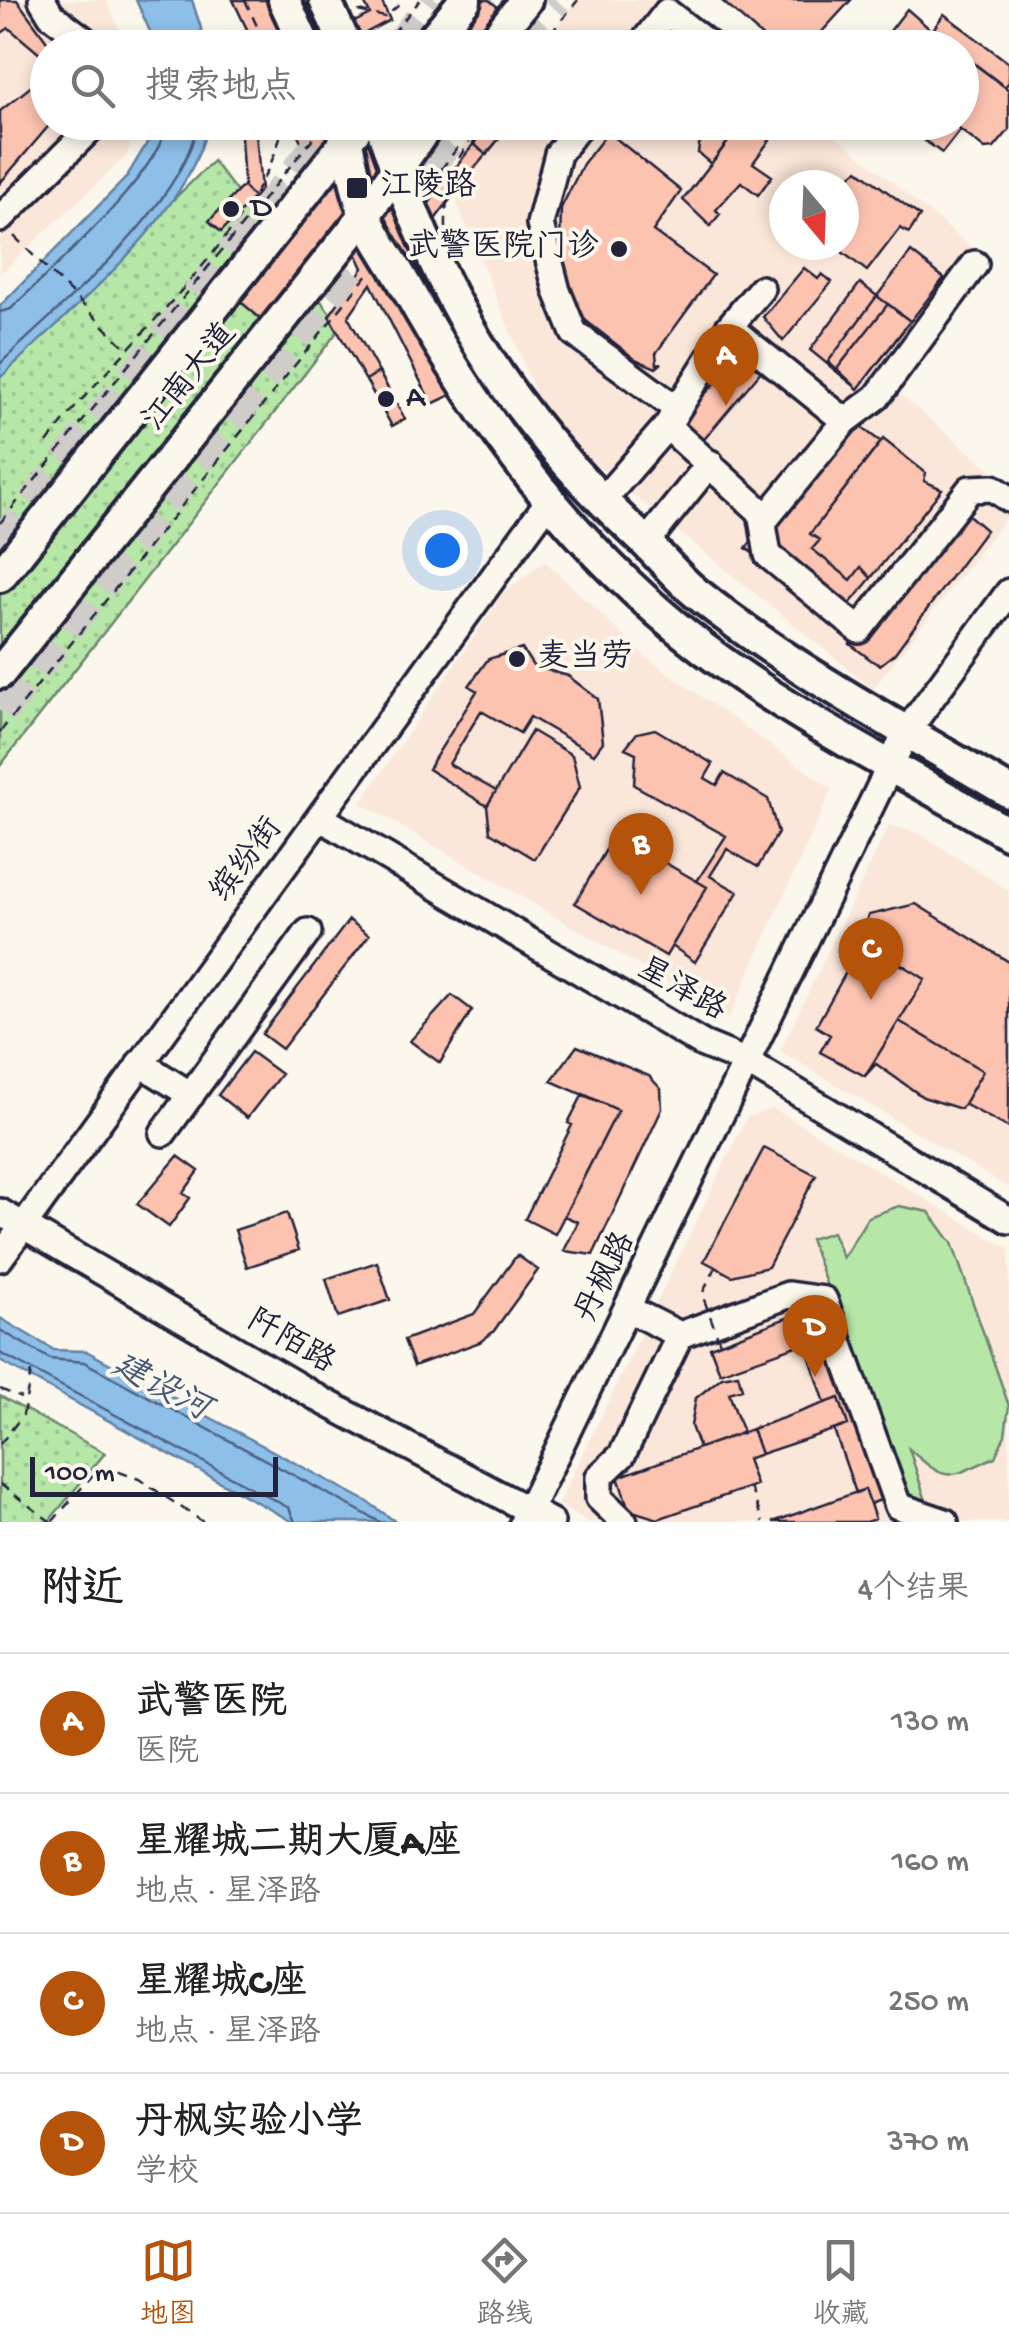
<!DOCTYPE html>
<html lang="zh">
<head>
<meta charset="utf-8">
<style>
	body { margin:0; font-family:"Gochi Hand","LXGW WenKai TC",sans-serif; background:#f6f6f6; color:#222 }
	.compass { position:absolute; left:769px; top:170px; width:90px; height:90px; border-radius:50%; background:#fff; box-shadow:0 5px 15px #0003; rotate:161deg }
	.scale { position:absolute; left:30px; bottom:25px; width:248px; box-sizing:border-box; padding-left:10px; border:5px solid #22223b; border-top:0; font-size:28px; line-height:35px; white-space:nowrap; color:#22223b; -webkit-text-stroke:8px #fbf7ec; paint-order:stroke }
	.you { position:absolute; left:442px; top:550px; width:35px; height:35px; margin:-25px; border:8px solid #fff; border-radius:50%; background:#1a73e8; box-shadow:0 0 0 15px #1a73e833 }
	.badge { display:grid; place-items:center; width:65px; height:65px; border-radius:50%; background:#b45309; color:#fff; font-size:32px; font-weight:700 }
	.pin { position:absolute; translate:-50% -82px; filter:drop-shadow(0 2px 5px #0008) }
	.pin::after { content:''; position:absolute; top:52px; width:35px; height:30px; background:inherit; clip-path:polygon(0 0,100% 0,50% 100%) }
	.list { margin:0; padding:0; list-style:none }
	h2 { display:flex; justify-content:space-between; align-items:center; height:130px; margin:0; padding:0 40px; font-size:42px }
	h2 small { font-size:32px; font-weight:400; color:#767676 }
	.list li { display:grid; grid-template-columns:65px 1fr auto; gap:30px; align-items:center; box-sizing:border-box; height:140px; padding:0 40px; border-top:2px solid #e0e0e0 }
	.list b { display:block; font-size:38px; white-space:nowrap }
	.list p { margin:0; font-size:32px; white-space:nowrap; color:#767676 }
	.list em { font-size:32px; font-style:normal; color:#767676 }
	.icon { flex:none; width:55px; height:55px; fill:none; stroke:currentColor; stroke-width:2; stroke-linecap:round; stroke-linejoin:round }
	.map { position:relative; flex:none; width:1009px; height:1522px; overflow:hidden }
	.search { position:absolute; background:#fff; box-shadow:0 5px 15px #0003; left:30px; right:30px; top:30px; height:110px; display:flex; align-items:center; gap:25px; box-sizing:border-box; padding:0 35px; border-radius:55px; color:#767676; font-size:38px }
	.sheet { height:690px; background:#fff }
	nav { display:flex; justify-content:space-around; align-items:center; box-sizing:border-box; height:140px; border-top:2px solid #e0e0e0; background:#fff; font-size:28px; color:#767676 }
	nav a { display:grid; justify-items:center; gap:5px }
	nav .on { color:#b45309 }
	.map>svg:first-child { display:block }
	.built { fill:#fbe7da; fill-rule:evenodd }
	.grass { fill:url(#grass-dots); stroke:#6c8471; stroke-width:2.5 }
	.pitch { fill:#b6e7a7; stroke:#6c8471; stroke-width:2.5 }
	.water { fill:#8dbfe9; stroke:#6280a3; stroke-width:2.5 }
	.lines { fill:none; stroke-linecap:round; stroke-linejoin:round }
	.shore { stroke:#4d6181; stroke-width:2.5 }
	.building { fill:#fcc3b1; stroke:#22223b; stroke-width:2.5 }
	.highway-tunnel { stroke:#d0ccc9; stroke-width:35; stroke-dasharray:35 18; stroke-linecap:butt }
	.minor-casing { stroke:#22223b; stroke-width:32 }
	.major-casing { stroke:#22223b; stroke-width:38 }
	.path { stroke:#22223b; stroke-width:2.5; stroke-dasharray:10 8; stroke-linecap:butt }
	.minor { stroke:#fbf7ec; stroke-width:25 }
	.major { stroke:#fbf7ec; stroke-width:30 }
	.path-bridge { stroke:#22223b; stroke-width:2.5; stroke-dasharray:10 8; stroke-linecap:butt }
	.poi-dot { fill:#22223b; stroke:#fbf7ec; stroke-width:4 }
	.labels { text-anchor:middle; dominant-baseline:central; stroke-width:8; stroke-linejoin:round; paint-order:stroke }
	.poi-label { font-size:32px; fill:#22223b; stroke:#fbf7ec; text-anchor:start }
	.street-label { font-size:32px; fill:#22223b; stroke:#fbf7ec }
	.water-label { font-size:35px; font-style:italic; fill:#475978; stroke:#fbf7ec }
</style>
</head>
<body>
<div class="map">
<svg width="1009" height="1522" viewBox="0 0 1009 1522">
	<defs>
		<pattern id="grass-dots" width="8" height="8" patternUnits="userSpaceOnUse" patternTransform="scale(2.5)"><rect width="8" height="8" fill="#b6e7a7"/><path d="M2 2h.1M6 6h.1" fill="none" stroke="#9cc691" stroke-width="1.8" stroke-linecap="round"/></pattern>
	</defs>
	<rect width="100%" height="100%" fill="#fbf7ec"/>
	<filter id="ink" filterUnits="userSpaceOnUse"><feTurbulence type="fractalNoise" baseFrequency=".01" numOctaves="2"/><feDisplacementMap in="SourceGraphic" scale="20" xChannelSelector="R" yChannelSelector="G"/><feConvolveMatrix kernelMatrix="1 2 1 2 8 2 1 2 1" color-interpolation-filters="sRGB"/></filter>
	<g filter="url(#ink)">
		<path class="built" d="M 0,0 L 106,0 L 127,47 L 48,48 L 48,122 L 136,123 L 127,156 L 0,274 Z
			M 578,0 L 672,0 L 729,47 L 540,48 Z
			M 481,123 L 820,123 L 991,263 L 896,391 L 1009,485 L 1009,514 L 873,689 L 542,421 L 532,384 L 458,205 L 458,151 ZM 784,185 L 844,185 L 844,245 L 784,245 Z
			M 545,561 L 647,658 L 832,789 L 729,1018 L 361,803 L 503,593 Z
			M 889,825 L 919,833 L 1009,891 L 1009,1188 L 780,1051 Z
			M 773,1108 L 1009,1249 L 1009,1522 L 588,1522 L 558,1505 L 747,1117 Z"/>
		<path class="grass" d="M 213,161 L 341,327 L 0,766 L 0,368 Z
			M 0,1396 L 105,1453 L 48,1522 L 0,1522 Z"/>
		<path class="pitch" d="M 899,1206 L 929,1212 L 952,1243 L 1009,1406 L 1005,1435 L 995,1457 C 945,1480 948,1483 909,1449 L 926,1501 L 906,1507 L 810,1239 L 832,1232 L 843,1258 L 868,1217 Z"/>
		<path class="water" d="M 136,0 L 192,0 L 207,47 L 157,47 Z
			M 159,123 L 208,123 C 190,217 68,311 0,378 L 0,306 L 126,178 Z
			M 0,1318 L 54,1350 L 86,1351 L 368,1502 L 396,1522 L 293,1522 L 0,1361 Z"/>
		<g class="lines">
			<path class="shore" d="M 0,312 L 11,309 C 50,270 161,174 167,122
				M 0,364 C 63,302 181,210 198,122
				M 0,1330 L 50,1359 L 84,1362 L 380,1522
				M 0,1353 L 289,1508 L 295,1522"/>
		</g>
		<path class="building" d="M 0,0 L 17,0 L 52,48 L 48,48 L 48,61 L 9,28 L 0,34 Z
			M 233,0 L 301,0 L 319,40 L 370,14 L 363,0 L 381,0 L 390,20 L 337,48 L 256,48 Z
			M 463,0 L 489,0 L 523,27 L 507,48 L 426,48 Z
			M 721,0 L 851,0 L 807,48 L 775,48 Z
			M 907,9 L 932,31 L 944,14 L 1009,63 L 1009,82 L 1005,87 L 962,54 L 962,48 L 953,48 L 934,34 L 924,48 L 877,48 Z
			M 969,60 L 1009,90 L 1009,130 L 994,148 L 985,149 L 950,122 L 962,122 L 962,63 Z
			M 48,73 L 48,122 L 52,122 L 0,183 L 0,111 Z
			M 240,122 L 255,122 L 261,190 L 221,232 L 209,221 L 244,185 Z
			M 292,122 L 448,122 L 394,192 L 411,227 L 490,122 L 511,124 L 465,180 L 470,185 L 465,190 L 460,186 L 419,241 L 485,379 L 432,404 L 371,284 L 348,317 L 405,419 L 392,426 L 329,316 L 363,268 L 351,243 L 281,336 L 234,296 L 321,184 Z
			M 490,122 L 511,124 L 486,155 L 473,143 Z
			M 743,122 L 783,122 L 753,163 L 772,176 L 758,195 L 741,182 L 716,210 L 720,214 L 710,226 L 683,200 Z
			M 899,122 L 950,122 L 960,130 L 942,153 Z
			M 718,126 L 731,138 L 711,164 L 698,153 L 699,145 L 702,137 Z
			M 608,132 L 681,191 L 653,231 L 713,275 L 656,353 L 657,364 L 662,363 L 656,368 L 635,359 L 585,320 L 568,282 L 560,245 L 561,208 L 583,164 Z
			M 858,170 L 920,216 L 909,233 L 900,228 L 867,271 L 833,245 L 844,245 L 844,185 L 838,185 Z
			M 243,186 L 254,198 L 221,232 L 209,221 Z
			M 911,252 L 944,278 L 858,389 L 810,350 L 860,283 L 877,296 Z
			M 911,252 L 944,278 L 858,389 L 810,350 L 860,283 L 877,296 Z
			M 804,268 L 818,279 L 822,274 L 832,282 L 783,341 L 763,317 Z
			M 804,268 L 818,279 L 822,274 L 832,282 L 783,341 L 763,317 Z
			M 877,296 L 910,321 L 858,389 L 828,362 Z
			M 888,304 L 910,321 L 858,389 L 837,369 Z
			M 735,354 L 745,365 L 750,360 L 762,370 L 701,443 L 677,424 L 721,377 Z
			M 379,372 L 405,419 L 392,426 L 366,380 Z
			M 857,424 L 881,442 L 810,534 L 820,540 L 812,549 L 851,580 L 861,567 L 871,578 L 835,622 L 754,560 L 756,556 L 746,548 L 842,425 Z
			M 883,439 L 926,473 L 924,481 L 942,489 L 871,578 L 861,567 L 851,580 L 812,549 L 820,540 L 810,534 Z
			M 964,511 L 986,530 L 894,654 L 880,665 L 871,660 L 850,644 L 858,631 L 870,637 Z
			M 522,649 L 533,666 L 568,676 L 598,699 L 603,742 L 594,754 L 530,717 L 520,733 L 481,711 L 449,764 L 496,791 L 487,806 L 428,769 L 477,691 L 469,686 L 488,659 Z
			M 655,729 L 713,764 L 705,778 L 717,785 L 724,773 L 768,799 L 778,833 L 758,867 L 727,849 L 710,876 L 738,892 L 695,962 L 672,946 L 707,887 L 697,881 L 726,836 L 634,785 L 636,753 L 625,748 L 637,733 Z
			M 532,731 L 572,755 L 580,787 L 535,859 L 490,832 L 487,806 Z
			M 615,834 L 707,887 L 666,956 L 575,903 Z
			M 916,904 L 1009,962 L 1009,1128 L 964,1104 L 983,1071 L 899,1021 L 925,979 L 857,937 L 869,915 Z
			M 349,920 L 369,935 L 282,1049 L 262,1034 Z
			M 863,942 L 925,979 L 899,1021 L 983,1071 L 961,1109 L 923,1097 L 876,1064 L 865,1076 L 820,1052 L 830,1035 L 816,1026 Z
			M 863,942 L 925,979 L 865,1076 L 820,1052 L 830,1035 L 816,1026 Z
			M 452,995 L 472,1010 L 440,1063 L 410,1041 Z
			M 577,1046 L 649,1076 L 661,1089 L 662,1109 L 593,1255 L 564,1251 L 578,1222 L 564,1216 L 618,1110 L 551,1081 Z
			M 251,1052 L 281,1074 L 247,1118 L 218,1095 Z
			M 583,1094 L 618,1110 L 555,1234 L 525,1219 L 572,1125 L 568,1123 Z
			M 764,1148 L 816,1175 L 768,1267 L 732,1276 L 704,1261 Z
			M 178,1156 L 199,1171 L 183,1193 L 190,1198 L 169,1227 L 137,1204 Z
			M 287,1213 L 299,1250 L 247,1267 L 235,1230 Z
			M 517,1255 L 538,1270 L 493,1332 L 480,1342 L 414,1366 L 404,1340 L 474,1314 Z
			M 377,1262 L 390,1300 L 338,1317 L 326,1279 Z
			M 826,1305 L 891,1496 L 870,1504 L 865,1489 L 856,1493 L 834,1430 L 848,1425 L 839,1398 L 825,1403 L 805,1343 L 816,1339 L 805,1311 Z
			M 805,1311 L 816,1339 L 720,1373 L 710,1347 Z
			M 738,1374 L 742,1389 L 729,1393 L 743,1433 L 699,1448 L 691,1426 L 696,1398 L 722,1377 Z
			M 839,1398 L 848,1425 L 761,1454 L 752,1429 Z
			M 752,1429 L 761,1454 L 747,1459 L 756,1485 L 658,1519 L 629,1510 L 618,1477 Z
			M 865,1489 L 875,1519 L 866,1522 L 773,1522 Z"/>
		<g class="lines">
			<path class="highway-tunnel" d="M 399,48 L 437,0
				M 519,48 L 556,0
				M 0,546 L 338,122
				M 0,711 L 462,122"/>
			<defs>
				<path id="minor" d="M 42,0 L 51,15 L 95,48
					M 639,48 L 667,12 L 713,48
					M 582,122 L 558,154 L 540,224 L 557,291 L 574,333 L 677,409
					M 0,219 L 97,122
					M 761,289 L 729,327 L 667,426 L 761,512 L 768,555 L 859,630 L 970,489 L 993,488 L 1009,499
					M 729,327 L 845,421 L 763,522
					M 845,421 L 877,397 L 975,264
					M 601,502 L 667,426
					M 646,543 L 710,463
					M 321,818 L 703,1044 L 747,1062 L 1009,1220
					M 140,1063 L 191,1095
					M 163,1133 L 308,932
					M 0,1212 L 325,1402 L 551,1522
					M 0,1258 L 548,502
					M 680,1335 L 788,1295 L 824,1300 L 898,1506 L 945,1522
					M 523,1522 L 907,731 L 1009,592
					M 624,1522 L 599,1498 L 599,1477 L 622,1455 L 680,1335 L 628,1309"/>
				<path id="major" d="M 284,0 L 306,48
					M 325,0 L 347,48
					M 425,48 L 465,0
					M 488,48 L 526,0
					M 340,122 C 353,153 353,187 366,217 C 376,240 392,261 404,283 C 481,423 576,552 704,649 C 799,721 907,773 1009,834
					M 380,122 C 440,300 504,412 643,540 C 661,557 677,578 696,593 C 792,670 904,729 1009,792
					M 0,576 L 356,129
					M 0,673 L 365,215 L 430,122"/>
			</defs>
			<use href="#minor" class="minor-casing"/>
			<use href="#major" class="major-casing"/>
			<path class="path" d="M 245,0 L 267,48
				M 358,11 L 385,17 L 405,0
				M 381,48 L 420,0
				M 539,48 L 578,0
				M 430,184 L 477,122
				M 446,228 C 445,182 455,158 483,122
				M 14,236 L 125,347
				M 47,443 C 110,355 269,225 283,122
				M 0,523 L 318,132
				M 0,732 L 369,273
				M 0,1389 L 21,1398
				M 0,1444 L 23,1415 L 31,1372
				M 0,1484 L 51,1522
				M 750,1487 L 763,1522
				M 52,1522 L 92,1476 L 108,1468 L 139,1479 L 203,1522"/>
			<use href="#minor" class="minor"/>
			<use href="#major" class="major"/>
			<path class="path-bridge" d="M 716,1267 L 702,1294 L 720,1343"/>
		</g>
	</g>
	<g class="poi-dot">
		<rect x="345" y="176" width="24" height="24" rx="5"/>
		<circle cx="231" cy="209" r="10"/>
		<circle cx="619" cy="249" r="10"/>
		<circle cx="386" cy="399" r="10"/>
		<circle cx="517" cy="659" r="10"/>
	</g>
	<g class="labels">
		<g class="poi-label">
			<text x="380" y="188">江陵路</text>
			<text x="251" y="209">D</text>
			<text x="599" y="249" text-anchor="end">武警医院门诊</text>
			<text x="406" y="399">A</text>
			<text x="537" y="659">麦当劳</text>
		</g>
		<g class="street-label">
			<text transform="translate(191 378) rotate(-51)">江南大道</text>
			<text transform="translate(248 861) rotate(-53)">缤纷街</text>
			<text transform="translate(681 991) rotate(29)">星泽路</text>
			<text transform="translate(607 1278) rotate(-64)">丹枫路</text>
			<text transform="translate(290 1343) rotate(30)">阡陌路</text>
		</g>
		<g class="water-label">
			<text transform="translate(160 1389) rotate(28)">建设河</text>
		</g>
	</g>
</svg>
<svg class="compass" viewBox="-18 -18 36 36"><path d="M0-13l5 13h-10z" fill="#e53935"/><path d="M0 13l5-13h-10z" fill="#767676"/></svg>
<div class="scale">100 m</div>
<div class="you"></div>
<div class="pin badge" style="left:726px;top:406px">A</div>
<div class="pin badge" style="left:641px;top:895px">B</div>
<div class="pin badge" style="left:871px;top:1000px">C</div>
<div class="pin badge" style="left:815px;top:1377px">D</div>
<div class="search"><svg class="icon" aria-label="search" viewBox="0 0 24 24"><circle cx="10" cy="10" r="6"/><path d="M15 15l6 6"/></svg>搜索地点</div>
</div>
<section class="sheet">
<h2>附近<small>4个结果</small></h2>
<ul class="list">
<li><span class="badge">A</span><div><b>武警医院</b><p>医院</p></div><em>130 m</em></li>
<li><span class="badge">B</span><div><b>星耀城二期大厦A座</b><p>地点 · 星泽路</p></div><em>160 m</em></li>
<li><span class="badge">C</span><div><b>星耀城C座</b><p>地点 · 星泽路</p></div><em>250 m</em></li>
<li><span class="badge">D</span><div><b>丹枫实验小学</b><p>学校</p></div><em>370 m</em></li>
</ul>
</section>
<nav>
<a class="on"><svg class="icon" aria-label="map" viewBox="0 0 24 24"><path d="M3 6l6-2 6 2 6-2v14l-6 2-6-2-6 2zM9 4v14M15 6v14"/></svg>地图</a>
<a><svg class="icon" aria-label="directions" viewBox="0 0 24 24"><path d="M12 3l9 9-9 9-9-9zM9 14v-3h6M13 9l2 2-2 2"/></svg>路线</a>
<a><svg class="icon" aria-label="saved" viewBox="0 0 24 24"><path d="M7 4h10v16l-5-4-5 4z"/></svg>收藏</a>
</nav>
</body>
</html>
